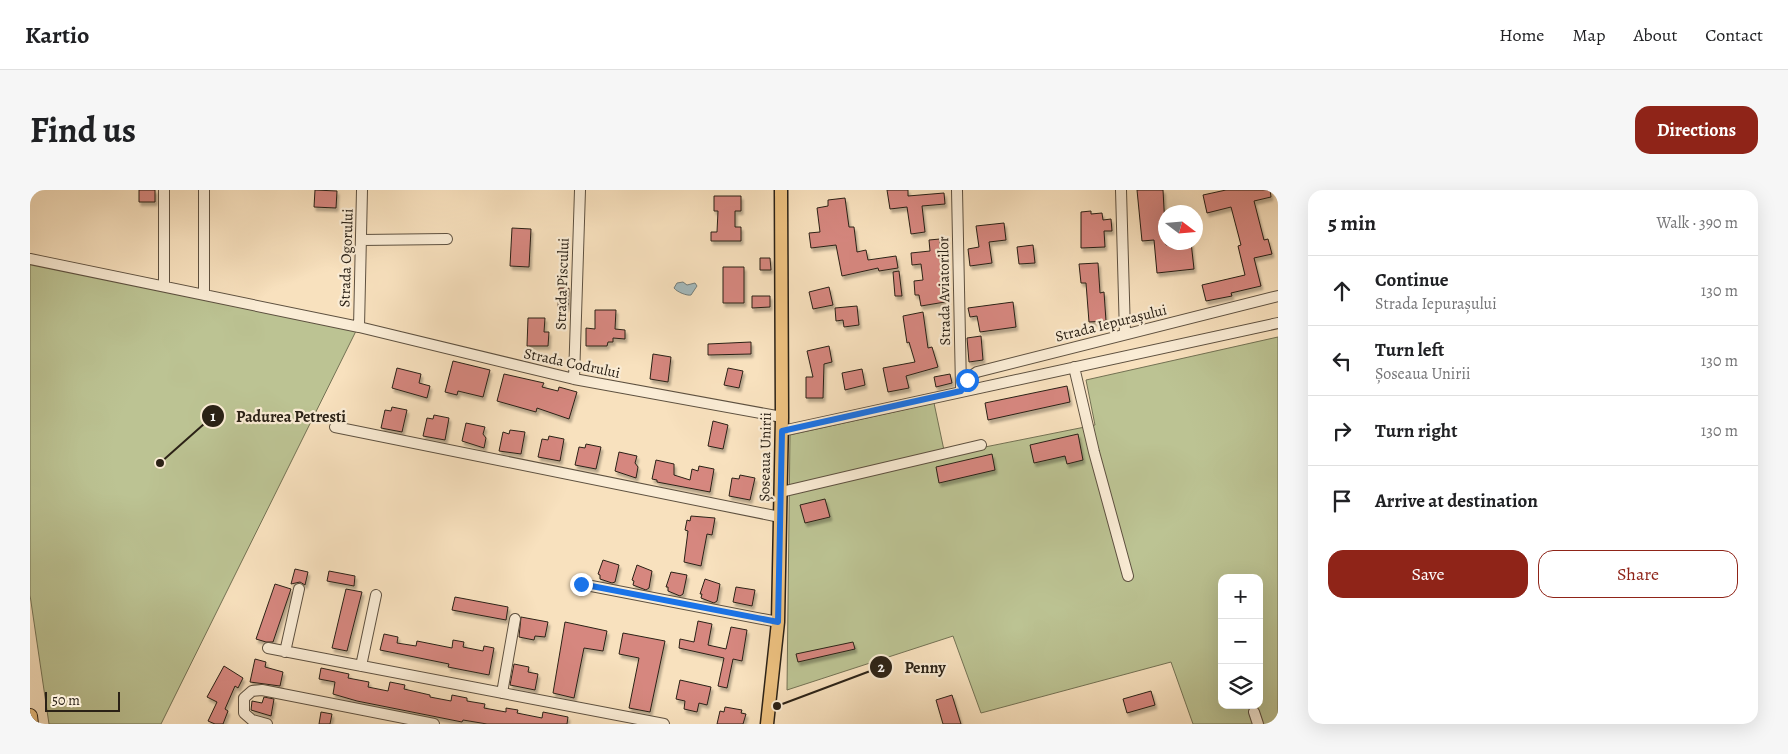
<!DOCTYPE html>
<html lang="en">
<head>
<meta charset="utf-8">
<style>
	body { margin:0; font-family:Alegreya,serif; background:#f6f6f6; color:#202124 }
	.controls { position:absolute; right:15px; bottom:15px; display:grid; overflow:hidden; border-radius:10px; box-shadow:0 5px 20px #0002 }
	.controls button { width:45px; height:45px; display:grid; place-items:center; padding:0; border:0; border-bottom:1px solid #e0e0e0; background:#fff; color:#202124; font:25px sans-serif }
	.compass { position:absolute; left:1128px; top:15px; width:45px; height:45px; border-radius:50%; background:#fff; box-shadow:0 5px 20px #0002; rotate:106deg }
	.scale { position:absolute; left:15px; bottom:12px; width:75px; box-sizing:border-box; padding-left:5px; border:2px solid #2a2116; border-top:0; font-size:14px; line-height:18px; white-space:nowrap; color:#2a2116; -webkit-text-stroke:4px #faecd5; paint-order:stroke }
	.stop { position:absolute; width:15px; height:15px; margin:-11px; border:4px solid #1a73e8; border-radius:50%; background:#fff }
	.stop.end { background:#1a73e8; border-color:#fff; box-shadow:0 1px 5px #0008 }
	.list { margin:0; padding:0; list-style:none }
	h2 { display:flex; justify-content:space-between; align-items:center; height:65px; margin:0; padding:0 20px; font-size:21px }
	h2 small { font-size:16px; font-weight:400; color:#757577 }
	.list li { display:grid; grid-template-columns:32px 1fr auto; gap:15px; align-items:center; box-sizing:border-box; height:70px; padding:0 20px; border-top:1px solid #e0e0e0 }
	.list b { display:block; font-size:19px; white-space:nowrap }
	.list p { margin:0; font-size:16px; white-space:nowrap; color:#757577 }
	.list em { font-size:16px; font-style:normal; color:#757577 }
	.actions { display:flex; gap:10px; padding:15px 20px }
	.actions a { flex:1; padding:11px 0; border:1px solid #8f2418; border-radius:15px; text-align:center; font-size:18px; color:#8f2418 }
	.actions .main { background:#8f2418; color:#fff }
	.icon { flex:none; width:28px; height:28px; fill:none; stroke:currentColor; stroke-width:2; stroke-linecap:round; stroke-linejoin:round }
	.map { position:relative; flex:none; width:1248px; height:534px; overflow:hidden; border-radius:15px }
	header { display:flex; align-items:center; gap:30px; box-sizing:border-box; height:70px; padding:0 25px; background:#fff; border-bottom:1px solid #e0e0e0 }
	header strong { font-size:24px }
	nav { display:flex; gap:28px; margin-inline-start:auto; font-size:18px }
	.intro { display:flex; align-items:center; justify-content:space-between; box-sizing:border-box; height:120px; padding:0 30px }
	h1 { margin:0; font-size:35px }
	.button { padding:12px 22px; border-radius:15px; background:#8f2418; color:#fff; font-size:18px; font-weight:700 }
	main { display:flex; gap:30px; padding:0 30px }
	aside { flex:1; background:#fff; border-radius:15px; box-shadow:0 5px 20px #0002 }
	.map>svg:first-child { display:block }
	.green { fill:#bcc393; stroke:#737254; fill-rule:evenodd }
	.water { fill:#a4babd; stroke:#737d7a }
	.building { fill:#d6877f; stroke:#2a2116; filter:url(#shadow) }
	.lines { fill:none; stroke-linecap:round; stroke-linejoin:round }
	.minor-casing { stroke:#5e5140; stroke-width:12 }
	.major-casing { stroke:#2a2116; stroke-width:15 }
	.highway-casing { stroke:#2a2116; stroke-width:16 }
	.minor { stroke:#faecd5; stroke-width:10 }
	.major { stroke:#ecc07f; stroke-width:12 }
	.highway { stroke:#ecc07f; stroke-width:14 }
	.route { stroke:#1a73e8; stroke-width:6 }
	.labels { text-anchor:middle; dominant-baseline:central; stroke-width:4.5; stroke-linejoin:round; paint-order:stroke }
	.street-label { font-size:15px; fill:#2a2116; stroke:#faecd5 }
	.leader { fill:none; stroke:#2a2116; stroke-width:2 }
	.callout-dot { fill:#2a2116; stroke:#faecd5; stroke-width:2 }
	.mark-label { font-size:15px; text-anchor:middle; font-weight:bold; fill:#fff }
	.callout-label { font-size:16px; text-anchor:middle; font-weight:bold; fill:#2a2116; stroke:#faecd5; stroke-width:4.5; stroke-linejoin:round; paint-order:stroke }
</style>
</head>
<body>
<header>
<strong>Kartio</strong>
<nav><a>Home</a><a>Map</a><a>About</a><a>Contact</a></nav>
</header>
<div class="intro"><h1>Find us</h1><a class="button">Directions</a></div>
<main>
<div class="map">
<svg width="1248" height="534" viewBox="0 0 1248 534">
	<defs>
		<filter id="shadow"><feDropShadow dx="2" dy="3.5" stdDeviation="1" flood-color="#0004"/></filter>
	</defs>
	<rect width="100%" height="100%" fill="#f8e1be"/>
	<filter id="stains"><feTurbulence type="fractalNoise" baseFrequency=".004" numOctaves="4"/><feColorMatrix values="0 0 0 0 .2 0 0 0 0 .09 0 0 0 0 .02 0 0 0 .5 -.17"/></filter>
	<radialGradient id="worn" r=".72"><stop offset=".6" stop-color="#630" stop-opacity="0"/><stop offset="1" stop-color="#630" stop-opacity=".3"/></radialGradient>
	<path class="green" d="M 0,74 L 326,141 L 131,534 L 19,534 L 0,405 Z
		M 1248,147 L 1248,534 L 1163,534 L 1141,472 L 951,523 L 923,446 L 757,500 L 760,245 L 904,213 L 915,265 L 1065,235 L 1056,190 ZM 1192,388 L 1229,388 L 1229,515 L 1192,515 Z"/>
	<path class="water" d="M 653,92 L 657,95 L 665,93 L 667,96 L 661,105 C 657,106 647,102 644,98 L 647,93 Z"/>
	<path class="building" d="M 109,0 L 125,0 L 125,12 L 109,12 Z
		M 285,0 L 307,1 L 306,18 L 284,17 Z
		M 857,0 L 878,0 L 878,6 L 914,3 L 915,14 L 892,16 L 895,42 L 881,44 L 877,17 L 860,19 Z
		M 1107,0 L 1133,0 L 1136,55 L 1161,52 L 1164,79 L 1127,83 L 1124,50 L 1112,51 Z
		M 1196,0 L 1240,0 L 1241,7 L 1224,11 L 1234,50 L 1238,49 L 1242,64 L 1224,68 L 1231,96 L 1201,103 L 1202,106 L 1176,111 L 1172,95 L 1215,85 L 1208,56 L 1211,55 L 1201,17 L 1177,23 L 1173,5 Z
		M 684,6 L 711,6 L 711,21 L 705,21 L 705,37 L 711,37 L 711,51 L 681,51 L 681,42 L 687,42 L 688,21 L 684,21 Z
		M 815,8 L 819,37 L 824,37 L 827,62 L 836,60 L 838,70 L 866,66 L 868,78 L 849,81 L 848,78 L 812,86 L 806,55 L 781,58 L 779,43 L 790,42 L 787,18 L 798,16 L 798,10 Z
		M 1061,21 L 1061,24 L 1072,23 L 1073,30 L 1081,29 L 1082,41 L 1074,41 L 1075,57 L 1051,58 L 1051,22 Z
		M 974,33 L 976,50 L 959,52 L 962,73 L 940,76 L 938,59 L 949,57 L 946,36 Z
		M 482,38 L 501,39 L 499,77 L 480,76 Z
		M 910,49 L 911,96 L 915,112 L 891,116 L 889,105 L 885,105 L 884,91 L 893,90 L 891,74 L 882,75 L 881,63 L 900,61 L 899,50 Z
		M 1003,55 L 1005,73 L 989,74 L 987,57 Z
		M 730,68 L 740,68 L 741,80 L 730,80 Z
		M 1068,73 L 1070,103 L 1074,102 L 1076,131 L 1059,132 L 1056,93 L 1051,93 L 1049,74 Z
		M 693,77 L 714,77 L 714,113 L 693,113 Z
		M 869,81 L 872,106 L 865,106 L 863,82 Z
		M 799,97 L 803,115 L 783,119 L 779,102 Z
		M 529,98 L 539,98 L 538,117 L 528,117 Z
		M 722,106 L 740,106 L 740,117 L 722,118 Z
		M 983,112 L 986,137 L 950,142 L 947,126 L 940,127 L 938,118 Z
		M 827,116 L 829,135 L 814,137 L 813,130 L 806,131 L 805,118 Z
		M 565,120 L 586,120 L 585,139 L 595,140 L 595,149 L 583,148 L 583,152 L 578,152 L 577,156 L 556,156 L 556,138 L 565,139 Z
		M 893,122 L 898,158 L 902,157 L 908,177 L 876,186 L 879,198 L 858,202 L 853,178 L 885,172 L 879,152 L 877,153 L 873,126 Z
		M 498,128 L 515,128 L 514,142 L 519,142 L 518,156 L 497,156 Z
		M 951,146 L 953,170 L 939,172 L 937,148 Z
		M 721,152 L 721,164 L 678,165 L 678,154 Z
		M 799,156 L 802,172 L 794,174 L 793,208 L 776,208 L 776,187 L 783,187 L 777,161 Z
		M 623,164 L 641,167 L 638,192 L 620,189 Z
		M 423,171 L 460,180 L 453,207 L 428,201 L 427,205 L 415,202 Z
		M 367,178 L 391,184 L 389,193 L 400,196 L 397,208 L 362,198 Z
		M 698,178 L 713,181 L 709,198 L 694,195 Z
		M 832,179 L 835,195 L 815,200 L 812,183 Z
		M 474,184 L 514,193 L 512,197 L 528,201 L 529,197 L 547,202 L 539,229 L 507,218 L 506,222 L 467,211 Z
		M 920,184 L 922,193 L 906,197 L 904,187 Z
		M 1037,196 L 1040,212 L 958,230 L 955,213 Z
		M 362,217 L 377,220 L 372,242 L 351,238 L 355,220 L 361,221 Z
		M 404,225 L 419,228 L 415,250 L 393,246 L 397,228 L 403,229 Z
		M 683,231 L 698,235 L 693,259 L 678,256 Z
		M 436,233 L 455,237 L 453,244 L 456,248 L 454,258 L 432,251 Z
		M 480,240 L 495,242 L 491,264 L 469,261 L 473,242 L 479,244 Z
		M 1048,244 L 1053,270 L 1037,274 L 1035,266 L 1004,273 L 1000,255 Z
		M 519,246 L 534,249 L 530,271 L 508,267 L 512,249 L 518,250 Z
		M 556,254 L 571,257 L 566,279 L 545,275 L 549,257 L 555,258 Z
		M 589,262 L 607,266 L 605,273 L 608,277 L 606,288 L 585,281 Z
		M 962,264 L 965,280 L 909,293 L 906,277 Z
		M 626,270 L 644,274 L 644,285 L 660,290 L 662,279 L 668,281 L 669,276 L 684,279 L 680,302 L 627,292 L 627,290 L 622,289 Z
		M 710,285 L 725,288 L 720,310 L 699,306 L 702,288 L 709,289 Z
		M 795,309 L 800,327 L 775,333 L 770,315 Z
		M 661,326 L 685,328 L 682,345 L 677,344 L 671,376 L 654,372 L 658,341 L 655,340 L 657,330 L 660,331 Z
		M 573,370 L 589,375 L 585,392 L 582,393 L 570,389 L 570,385 L 568,384 Z
		M 607,375 L 622,381 L 619,398 L 616,400 L 603,395 L 604,391 L 602,390 Z
		M 265,379 L 278,382 L 275,395 L 270,392 L 261,394 Z
		M 299,381 L 325,386 L 324,396 L 297,391 Z
		M 641,382 L 657,385 L 653,404 L 650,406 L 638,401 L 638,397 L 636,397 Z
		M 675,389 L 690,394 L 687,411 L 684,413 L 671,408 L 672,404 L 670,404 Z
		M 245,394 L 261,399 L 243,452 L 236,452 L 226,449 Z
		M 706,397 L 725,400 L 722,416 L 703,412 Z
		M 316,399 L 332,402 L 317,461 L 302,458 Z
		M 425,407 L 478,417 L 476,430 L 422,420 Z
		M 491,427 L 518,432 L 515,447 L 505,446 L 504,450 L 489,447 Z
		M 668,431 L 682,434 L 678,455 L 696,459 L 701,437 L 717,440 L 712,471 L 703,469 L 697,498 L 688,496 L 694,468 L 649,458 L 650,449 L 664,452 Z
		M 535,432 L 577,441 L 573,461 L 554,458 L 544,508 L 523,503 Z
		M 593,443 L 635,451 L 620,522 L 599,518 L 609,468 L 589,464 Z
		M 354,444 L 368,447 L 367,453 L 386,456 L 387,451 L 422,458 L 423,450 L 434,452 L 433,457 L 453,461 L 454,456 L 464,458 L 459,485 L 418,477 L 419,474 L 350,460 Z
		M 823,452 L 825,459 L 768,472 L 766,464 Z
		M 225,469 L 236,472 L 235,477 L 253,482 L 250,496 L 220,492 Z
		M 484,474 L 499,477 L 498,482 L 508,484 L 505,500 L 480,495 Z
		M 194,476 L 213,488 L 208,498 L 205,496 L 195,519 L 198,521 L 193,534 L 185,534 L 178,531 L 187,512 L 177,507 Z
		M 291,478 L 319,484 L 318,488 L 339,492 L 338,497 L 358,501 L 360,492 L 375,495 L 374,499 L 400,505 L 400,507 L 421,511 L 422,505 L 437,508 L 437,511 L 455,514 L 454,518 L 476,522 L 476,518 L 488,520 L 487,523 L 512,528 L 513,522 L 538,527 L 537,534 L 457,534 L 433,530 L 432,532 L 327,511 L 303,504 L 305,492 L 289,489 Z
		M 650,490 L 681,497 L 677,515 L 669,513 L 667,522 L 654,519 L 655,511 L 646,509 Z
		M 1121,501 L 1125,515 L 1097,523 L 1093,509 Z
		M 922,505 L 931,534 L 913,534 L 906,510 Z
		M 234,507 L 244,509 L 241,526 L 221,520 L 222,511 L 232,513 Z
		M 695,517 L 712,520 L 711,523 L 716,524 L 713,534 L 687,534 L 690,521 L 694,522 Z
		M 291,522 L 302,524 L 300,534 L 289,534 Z"/>
	<g class="lines">
		<defs>
			<path id="minor" d="M 927,0 L 931,198
				M 1091,0 L 1095,144
				M 331,50 L 417,49
				M 0,69 L 329,137 L 544,189 L 752,227
				M 134,96 L 134,0
				M 174,104 L 174,0
				M 329,137 L 332,0
				M 1044,177 L 1064,262 L 1098,386
				M 544,189 L 550,0
				M 931,201 L 937,189 L 947,182 L 1248,106
				M 305,237 L 750,327
				M 752,241 L 1248,133
				M 751,302 L 951,255
				M 551,394 L 748,432
				M 238,458 L 634,534
				M 255,462 L 269,399
				M 331,476 L 346,405
				M 472,503 L 485,429
				M 1224,522 L 1228,534
				M 237,534 L 222,530 L 214,523 L 214,508 L 222,501 L 232,500 L 404,534"/>
			<path id="major" d="M 737,534 L 748,432 L 752,227 L 751,0"/>
			<path id="highway" d="M 0,526 L 1,534"/>
		</defs>
		<use href="#minor" class="minor-casing"/>
		<use href="#major" class="major-casing"/>
		<use href="#highway" class="highway-casing"/>
		<use href="#minor" class="minor"/>
		<use href="#major" class="major"/>
		<use href="#highway" class="highway"/>
	</g>
	<g class="lines">
		<path class="route" d="M 551,394 L 748,432 L 752,241 L 931,201 L 937,190"/>
	</g>
	<g class="labels">
		<g class="street-label">
			<text transform="translate(316 68) rotate(-88)">Strada Ogorului</text>
			<text transform="translate(532 94) rotate(-88)">Strada Piscului</text>
			<text transform="translate(914 101) rotate(-91)">Strada Aviatorilor</text>
			<text transform="translate(1081 133) rotate(-14)">Strada Iepurașului</text>
			<text transform="translate(542 173) rotate(12)">Strada Codrului</text>
			<text transform="translate(735 267) rotate(-89)">Șoseaua Unirii</text>
		</g>
	</g>
	<path class="leader" d="M130 273L183 226M747 516L851 477"/>
	<g class="callout-dot">
		<circle cx="130" cy="273" r="5"/>
		<circle cx="747" cy="516" r="5"/>
		<circle cx="183" cy="226" r="12"/>
		<circle cx="851" cy="477" r="12"/>
	</g>
	<g class="mark-label">
		<text x="183" y="231">1</text>
		<text x="851" y="482">2</text>
	</g>
	<g class="callout-label">
		<text x="261" y="232">Padurea Petresti</text>
		<text x="895" y="483">Penny</text>
	</g>
	<rect width="100%" height="100%" filter="url(#stains)"/>
	<rect width="100%" height="100%" fill="url(#worn)"/>
</svg>
<div class="controls">
<button>+</button>
<button>−</button>
<button><svg class="icon" aria-label="layers" viewBox="0 0 24 24"><path d="M12 4l9 5-9 5-9-5zM3 14l9 5 9-5"/></svg></button>
</div>
<svg class="compass" viewBox="-18 -18 36 36"><path d="M0-13l5 13h-10z" fill="#e53935"/><path d="M0 13l5-13h-10z" fill="#757577"/></svg>
<div class="scale">50 m</div>
<div class="stop" style="left:937px;top:190px"></div>
<div class="stop end" style="left:551px;top:394px"></div>
</div>
<aside>
<h2>5 min<small>Walk · 390 m</small></h2>
<ul class="list">
<li><svg class="icon" aria-label="ahead" viewBox="0 0 24 24"><path d="M12 20V5M6 11l6-6 6 6"/></svg><div><b>Continue</b><p>Strada Iepurașului</p></div><em>130 m</em></li>
<li><svg class="icon" aria-label="left" viewBox="0 0 24 24"><path d="M17 20v-9H6M10 6l-5 5 5 5"/></svg><div><b>Turn left</b><p>Șoseaua Unirii</p></div><em>130 m</em></li>
<li><svg class="icon" aria-label="right" viewBox="0 0 24 24"><path d="M7 20v-9h11M14 6l5 5-5 5"/></svg><div><b>Turn right</b></div><em>130 m</em></li>
<li><svg class="icon" aria-label="arrive" viewBox="0 0 24 24"><path d="M6 21V4h12l-3 4 3 4H6"/></svg><div><b>Arrive at destination</b></div></li>
</ul>
<div class="actions"><a class="main">Save</a><a>Share</a></div>
</aside>
</main>
</body>
</html>
